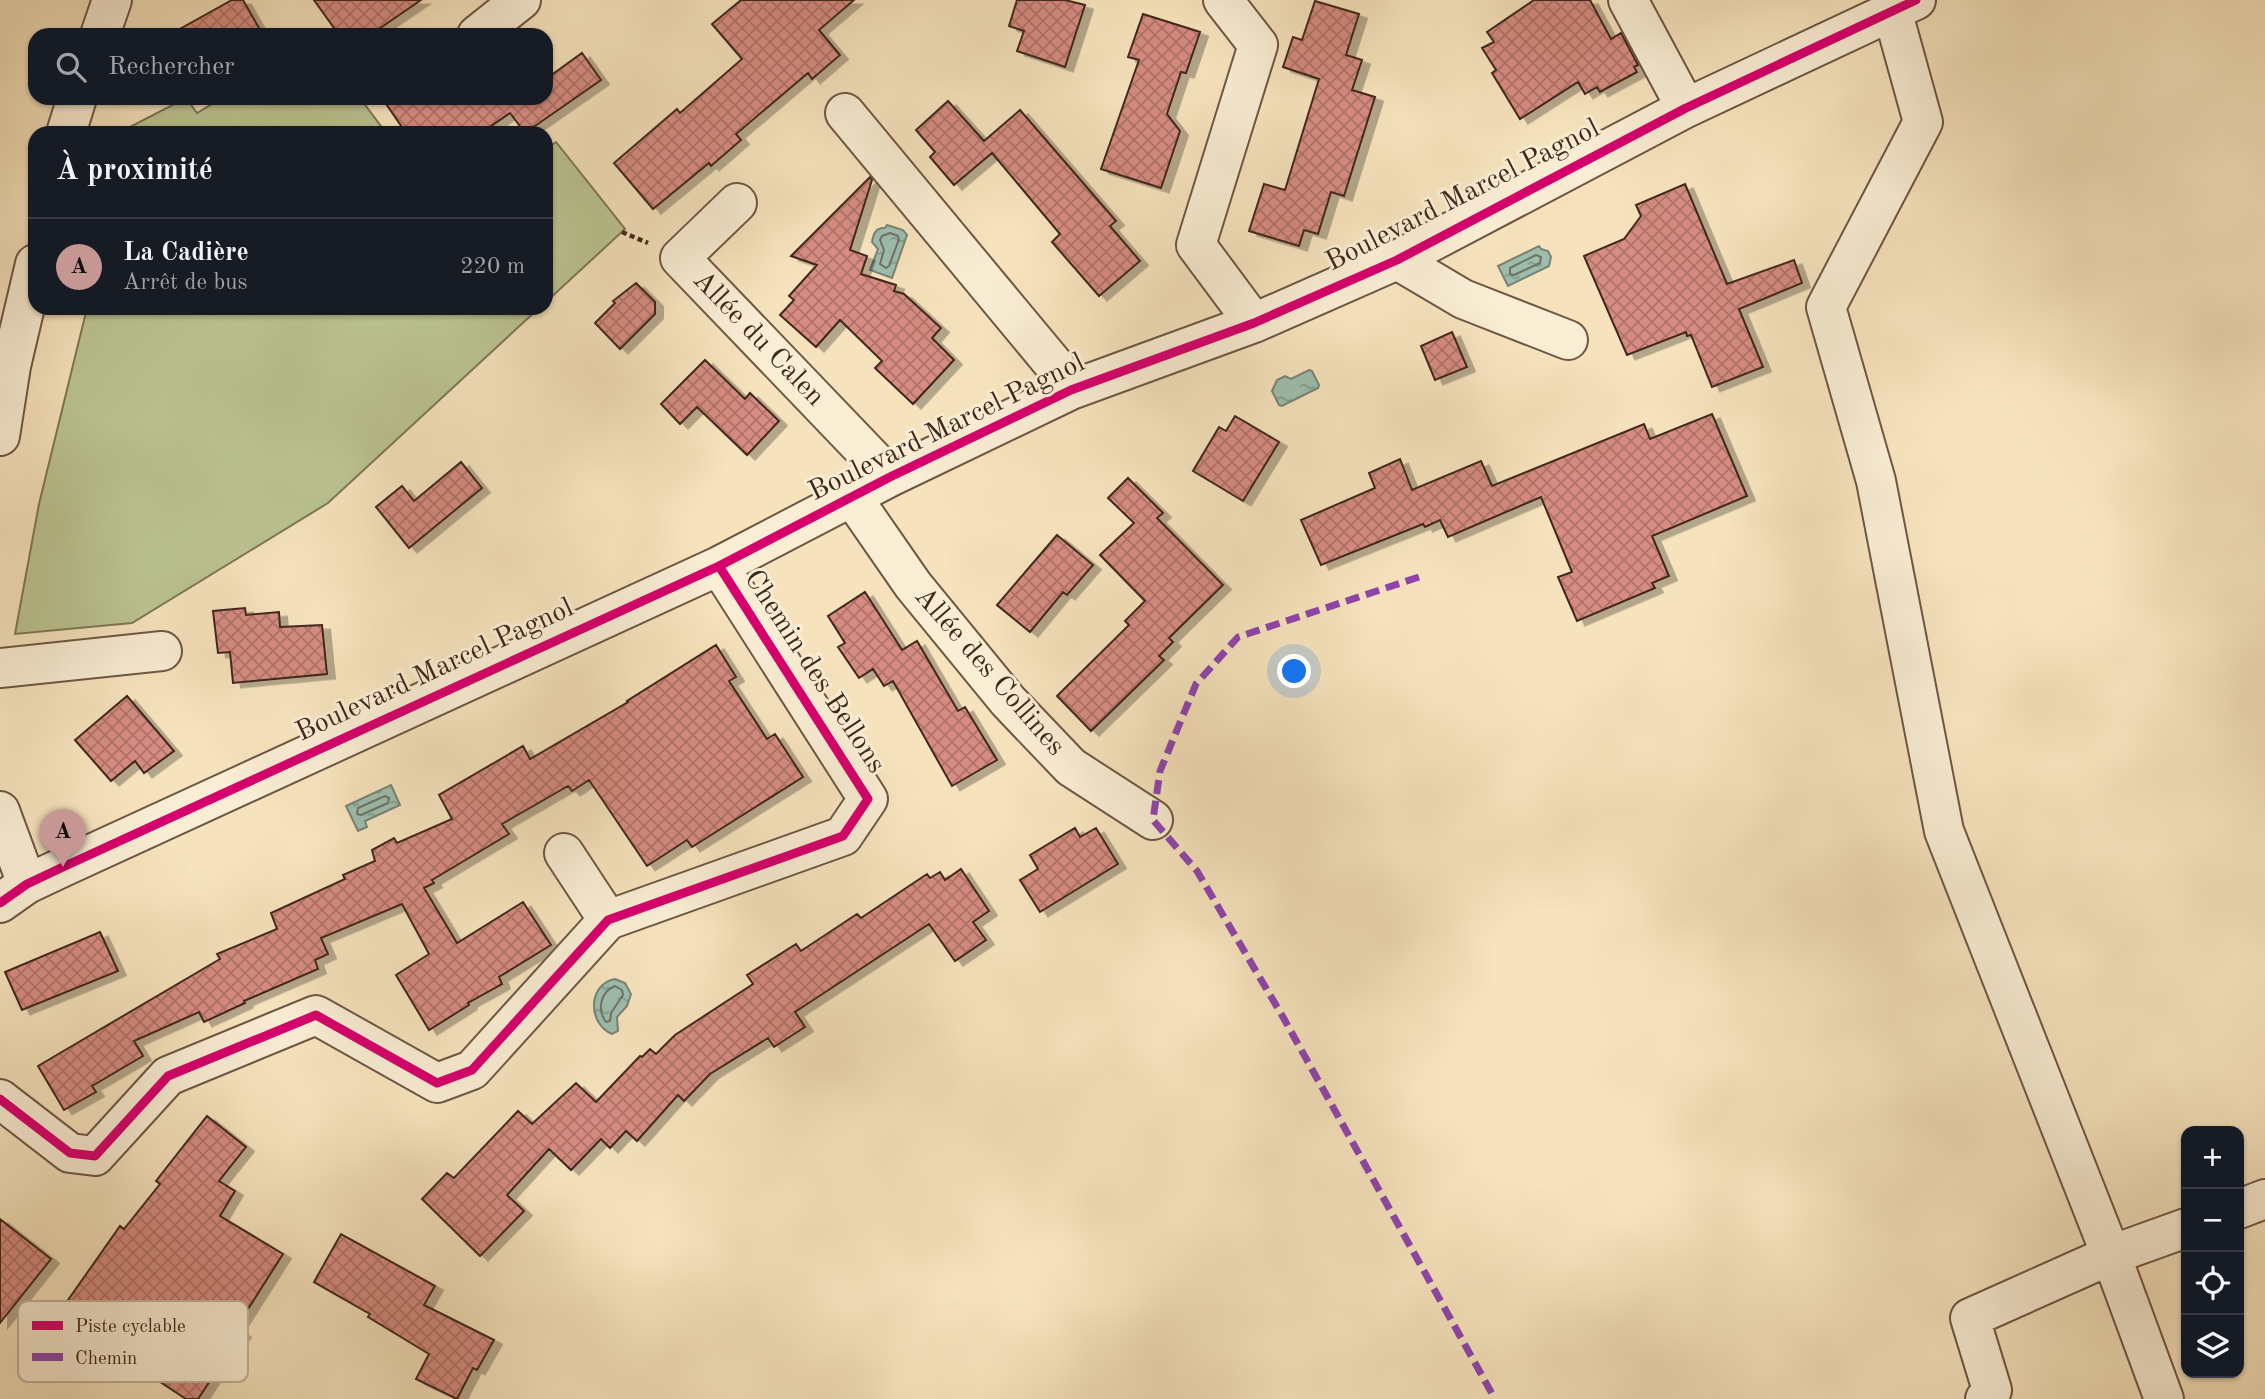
<!DOCTYPE html>
<html lang="fr">
<head>
<meta charset="utf-8">
<style>
	body { margin:0; font-family:"Old Standard TT",serif; background:#242831; color:#f1f3f6 }
	.controls { position:absolute; right:21px; bottom:21px; display:grid; overflow:hidden; border-radius:14px; box-shadow:0 2px 5px #0004 }
	.controls button { width:63px; height:63px; display:grid; place-items:center; padding:0; border:0; border-bottom:2px solid #363941; background:#171b24; color:#f1f3f6; font:35px sans-serif }
	.you { position:absolute; left:1295px; top:672px; width:24px; height:24px; margin:-18px; border:5px solid #fff; border-radius:50%; background:#1a73e8; box-shadow:0 0 0 10px #1a73e833 }
	.badge { display:grid; place-items:center; width:46px; height:46px; border-radius:50%; background:#c59692; color:#111; font-size:23px; font-weight:700 }
	.pin { position:absolute; translate:-50% -58px; filter:drop-shadow(0 2px 4px #0008) }
	.pin::after { content:''; position:absolute; top:37px; width:24px; height:21px; background:inherit; clip-path:polygon(0 0,100% 0,50% 100%) }
	.list { margin:0; padding:0; list-style:none }
	h2 { display:flex; justify-content:space-between; align-items:center; height:91px; margin:0; padding:0 28px; font-size:30px }
	h2 small { font-size:23px; font-weight:400; color:#9ea1a6 }
	.list li { display:grid; grid-template-columns:46px 1fr auto; gap:21px; align-items:center; box-sizing:border-box; height:98px; padding:0 28px; border-top:2px solid #363941 }
	.list b { display:block; font-size:26px; white-space:nowrap }
	.list p { margin:0; font-size:23px; white-space:nowrap; color:#9ea1a6 }
	.list em { font-size:23px; font-style:normal; color:#9ea1a6 }
	.icon { flex:none; width:38px; height:38px; fill:none; stroke:currentColor; stroke-width:2; stroke-linecap:round; stroke-linejoin:round }
	.map { position:relative; flex:none; width:2265px; height:1399px; overflow:hidden }
	.search { position:absolute; background:#171b24; box-shadow:0 2px 5px #0004; left:28px; top:28px; width:525px; height:77px; display:flex; align-items:center; gap:18px; box-sizing:border-box; padding:0 24px; border-radius:21px; color:#9ea1a6; font-size:26px }
	.panel { position:absolute; background:#171b24; box-shadow:0 2px 5px #0004; left:28px; top:126px; width:525px; height:189px; border-radius:21px }
	.map>svg:first-child { display:block }
	.green { fill:#bbc492; stroke:#7e7656; stroke-width:2 }
	.water { fill:url(#water-ripples); stroke:#788274; stroke-width:2 }
	.lines { fill:none; stroke-linecap:round; stroke-linejoin:round }
	.shore { stroke:#6e7265; stroke-width:2 }
	.building { fill:url(#building-cross-hatch); stroke:#40271b; stroke-width:2; filter:url(#shadow) }
	.minor-casing { stroke:#6e5644; stroke-width:42 }
	.path { stroke:#40271b; stroke-width:4.5; stroke-dasharray:5 3.5; stroke-linecap:butt }
	.minor { stroke:#f9edd4; stroke-width:38 }
	.quiet { stroke:#8e44ad; stroke-width:7; stroke-dasharray:14 7; stroke-linecap:butt }
	.cycleway-casing { stroke:#f9edd4; stroke-width:13 }
	.cycleway { stroke:#d6006c; stroke-width:9 }
	.labels { text-anchor:middle; dominant-baseline:central; stroke-width:6; stroke-linejoin:round; paint-order:stroke }
	.street-label { font-size:28px; fill:#40271b; stroke:#f9edd4 }
	.key { fill:#f9edd4; stroke:#c2b29c; stroke-width:2 }
	.key-label { font-size:19px; fill:#40271b }
</style>
</head>
<body>
<div class="map">
<svg width="2265" height="1399" viewBox="0 0 2265 1399">
	<defs>
		<pattern id="water-ripples" width="26" height="14" patternUnits="userSpaceOnUse" patternTransform="scale(1.75)"><rect width="26" height="14" fill="#9dbeaf"/><path d="M2 4q2-2 4 0t4 0M15 11q2-2 4 0t4 0" fill="none" stroke="#819a8e"/></pattern>
		<pattern id="building-cross-hatch" width="8" height="8" patternUnits="userSpaceOnUse" patternTransform="scale(1.75)"><rect width="8" height="8" fill="#d68c81"/><path d="M0 0l8 8M0 8l8-8" fill="none" stroke="#af7269"/></pattern>
		<filter id="shadow"><feDropShadow dx="8" dy="4.5" stdDeviation="0" flood-color="#0004"/></filter>
	</defs>
	<rect width="100%" height="100%" fill="#f6e3bd"/>
	<filter id="stains"><feTurbulence type="fractalNoise" baseFrequency=".00286" numOctaves="4"/><feColorMatrix values="0 0 0 0 .2 0 0 0 0 .09 0 0 0 0 .02 0 0 0 .5 -.17"/></filter>
	<radialGradient id="worn" r=".72"><stop offset=".6" stop-color="#630" stop-opacity="0"/><stop offset="1" stop-color="#630" stop-opacity=".3"/></radialGradient>
	<path class="green" d="M 186,98 L 197,113 L 222,98 L 360,98 L 386,133 L 125,133 L 126,129 Z
		M 556,142 L 625,229 L 546,302 L 546,149 Z
		M 87,308 L 539,308 L 328,503 L 132,623 L 15,634 L 39,504 Z"/>
	<path class="water" d="M 887,225 L 903,230 L 907,235 L 892,278 L 870,270 L 878,249 L 872,242 C 873,234 876,227 885,228 Z
		M 1539,246 L 1541,249 L 1548,251 L 1551,257 L 1549,266 L 1508,286 L 1498,266 Z
		M 1309,370 L 1312,371 L 1319,385 L 1318,388 L 1282,406 L 1279,405 L 1272,391 L 1277,380 L 1285,376 L 1291,379 Z
		M 391,785 L 400,805 L 365,821 L 367,827 L 358,831 L 346,806 Z
		M 615,979 L 625,983 L 631,994 L 627,1006 L 617,1017 L 618,1031 L 612,1034 C 587,1023 588,984 615,979 Z"/>
	<g class="lines">
		<path class="shore" d="M 890,233 L 898,236 L 899,239 L 889,266 L 886,268 L 880,264 L 884,250 L 880,240 L 882,236 Z
			M 1536,255 L 1541,257 L 1540,263 L 1514,275 L 1510,274 L 1510,268 Z
			M 385,796 L 389,798 L 388,803 L 361,815 L 357,814 L 358,808 Z
			M 615,986 L 622,990 L 623,995 L 611,1013 L 610,1021 L 606,1022 C 597,1010 600,992 615,986 Z"/>
	</g>
	<path class="building" d="M 232,0 L 243,0 L 263,35 L 169,35 Z
		M 314,0 L 421,0 L 370,35 L 339,35 Z
		M 741,0 L 854,0 L 819,30 L 840,55 L 812,79 L 808,73 L 736,134 L 741,140 L 711,166 L 709,163 L 653,209 L 614,163 L 677,109 L 680,113 L 742,59 L 712,24 Z
		M 1017,0 L 1065,0 L 1085,5 L 1065,67 L 1017,51 L 1024,31 L 1009,26 Z
		M 1534,0 L 1590,0 L 1611,39 L 1621,33 L 1638,65 L 1634,67 L 1637,72 L 1600,92 L 1597,87 L 1585,94 L 1578,82 L 1520,119 L 1492,73 L 1496,70 L 1482,48 L 1494,42 L 1487,32 Z
		M 1315,1 L 1359,14 L 1346,55 L 1362,60 L 1352,90 L 1375,97 L 1344,196 L 1331,192 L 1318,234 L 1304,230 L 1299,246 L 1249,231 L 1264,184 L 1285,190 L 1319,79 L 1283,67 L 1293,37 L 1302,40 Z
		M 1143,14 L 1200,32 L 1186,73 L 1181,72 L 1167,114 L 1180,131 L 1161,188 L 1101,169 L 1139,60 L 1128,57 Z
		M 582,53 L 601,80 L 525,133 L 510,113 L 481,133 L 406,133 L 382,98 L 546,98 L 546,79 Z
		M 948,101 L 984,141 L 1020,110 L 1116,221 L 1110,226 L 1140,261 L 1099,296 L 1052,242 L 1060,234 L 992,153 L 954,185 L 930,157 L 935,152 L 916,130 Z
		M 870,177 L 872,180 L 850,250 L 867,256 L 861,274 L 896,285 L 894,291 L 904,294 L 941,328 L 932,338 L 954,360 L 913,404 L 875,368 L 882,361 L 840,320 L 816,347 L 780,315 L 794,300 L 789,296 L 817,265 L 791,256 Z
		M 1685,184 L 1727,284 L 1794,260 L 1802,283 L 1739,309 L 1763,367 L 1712,387 L 1691,335 L 1687,336 L 1686,332 L 1627,355 L 1584,256 L 1624,239 L 1641,216 L 1636,205 Z
		M 636,283 L 655,302 L 655,314 L 620,349 L 595,323 L 615,303 L 613,301 Z
		M 1452,332 L 1467,367 L 1435,380 L 1421,346 Z
		M 705,360 L 745,399 L 750,393 L 779,421 L 747,455 L 697,407 L 680,424 L 661,404 Z
		M 1712,414 L 1747,496 L 1652,536 L 1669,576 L 1652,583 L 1655,588 L 1577,621 L 1558,577 L 1572,572 L 1541,497 L 1448,537 L 1440,520 L 1425,527 L 1423,524 L 1321,565 L 1301,520 L 1375,488 L 1369,473 L 1400,459 L 1412,490 L 1481,461 L 1492,486 L 1644,424 L 1650,439 Z
		M 1235,416 L 1279,442 L 1243,501 L 1193,471 L 1219,427 L 1226,431 Z
		M 461,462 L 482,488 L 409,548 L 376,507 L 402,486 L 414,501 Z
		M 1128,478 L 1163,513 L 1157,518 L 1223,585 L 1169,638 L 1173,642 L 1159,656 L 1164,660 L 1091,731 L 1057,696 L 1129,625 L 1125,621 L 1145,601 L 1100,555 L 1134,523 L 1108,498 Z
		M 1057,535 L 1093,565 L 1067,595 L 1063,592 L 1030,632 L 997,605 Z
		M 865,592 L 902,650 L 917,641 L 958,711 L 965,707 L 997,760 L 952,786 L 893,681 L 884,686 L 873,669 L 859,678 L 838,647 L 845,643 L 828,616 Z
		M 245,608 L 246,615 L 279,612 L 280,627 L 322,625 L 327,674 L 233,683 L 230,652 L 218,653 L 213,611 Z
		M 716,645 L 736,677 L 729,681 L 767,739 L 775,734 L 803,777 L 692,847 L 687,840 L 647,866 L 589,780 L 572,791 L 568,786 L 502,824 L 509,834 L 432,880 L 434,883 L 424,888 L 457,943 L 523,902 L 551,945 L 499,977 L 502,984 L 468,1003 L 469,1005 L 429,1030 L 396,975 L 429,954 L 402,904 L 321,938 L 328,954 L 315,960 L 318,969 L 244,1001 L 245,1003 L 204,1022 L 199,1012 L 134,1041 L 143,1056 L 92,1086 L 96,1092 L 64,1110 L 38,1066 L 220,959 L 217,954 L 277,929 L 271,913 L 345,879 L 343,875 L 375,861 L 372,850 L 394,838 L 397,843 L 452,819 L 439,795 L 523,746 L 530,759 L 628,702 L 627,701 Z
		M 127,696 L 174,751 L 144,773 L 135,761 L 111,781 L 75,740 Z
		M 1075,828 L 1080,837 L 1096,828 L 1118,864 L 1040,912 L 1020,880 L 1038,869 L 1030,855 Z
		M 961,869 L 989,911 L 973,922 L 986,940 L 955,961 L 929,924 L 795,1012 L 805,1027 L 774,1047 L 768,1038 L 710,1074 L 684,1101 L 678,1095 L 637,1141 L 626,1131 L 610,1148 L 601,1139 L 571,1170 L 549,1149 L 507,1195 L 524,1211 L 480,1256 L 422,1199 L 447,1173 L 454,1178 L 518,1111 L 532,1124 L 576,1083 L 596,1102 L 640,1056 L 642,1057 L 650,1049 L 656,1054 L 675,1035 L 753,984 L 747,975 L 796,944 L 801,951 L 857,914 L 861,918 L 927,874 L 930,878 L 940,872 L 945,880 Z
		M 100,932 L 118,971 L 22,1010 L 5,972 Z
		M 207,1116 L 246,1147 L 219,1181 L 235,1191 L 220,1216 L 283,1254 L 236,1328 L 243,1333 L 218,1369 L 198,1399 L 186,1399 L 145,1372 L 153,1361 L 68,1300 L 120,1226 L 124,1229 L 160,1184 L 156,1181 Z
		M 0,1219 L 51,1259 L 0,1323 Z
		M 341,1234 L 435,1286 L 424,1305 L 494,1340 L 477,1370 L 473,1368 L 457,1399 L 416,1379 L 429,1354 L 368,1317 L 370,1314 L 314,1282 Z"/>
	<g class="lines">
		<defs>
			<path id="minor" d="M 1223,0 L 1258,45 L 1196,245 L 1254,323
				M 1628,0 L 1686,108
				M 1892,10 L 1923,122 L 1826,307 L 1876,481 L 1944,831 L 2111,1255 L 2164,1399
				M 100,35 L 112,0
				M 477,35 L 521,0
				M 845,113 L 1055,366 L 1071,390
				M 66,133 L 77,98
				M 737,203 L 680,258 L 890,477
				M 1397,260 L 1463,299 L 1568,340
				M 0,436 L 11,366 L 35,264
				M 852,497 L 913,585 L 1008,701 L 1071,767 L 1153,820
				M 0,668 L 162,651
				M 0,811 L 27,884
				M 564,853 L 608,920
				M 0,903 L 27,884 L 63,867 L 719,566 L 890,477 L 1071,390 L 1254,323 L 1397,260 L 1686,108 L 1916,0
				M 0,1099 L 70,1153 L 95,1156 L 168,1076 L 316,1015 L 437,1083 L 472,1070 L 608,920 L 843,836 L 868,799 L 719,566
				M 2239,1209 L 2265,1199
				M 1985,1399 L 1992,1390 L 1970,1318 L 2111,1255 L 2186,1228"/>
		</defs>
		<use href="#minor" class="minor-casing"/>
		<path class="path" d="M 622,232 L 648,243"/>
		<use href="#minor" class="minor"/>
		<path class="quiet" d="M 1419,577 L 1238,637 L 1196,684 L 1160,771 L 1153,820 L 1197,871 L 1283,1017 L 1495,1399"/>
		<defs>
			<path id="cycleway" d="M 0,903 L 27,884 L 63,867 L 719,566 L 890,477 L 1071,390 L 1254,323 L 1397,260 L 1686,108 L 1916,0
				M 0,1099 L 70,1153 L 95,1156 L 168,1076 L 316,1015 L 437,1083 L 472,1070 L 608,920 L 843,836 L 868,799 L 719,566"/>
		</defs>
		<use href="#cycleway" class="cycleway-casing"/>
		<use href="#cycleway" class="cycleway"/>
	</g>
	<g class="labels">
		<g class="street-label">
			<text transform="translate(1463 196) rotate(-27)">Boulevard Marcel Pagnol</text>
			<text transform="translate(758 339) rotate(46)">Allée du Calen</text>
			<text transform="translate(947 428) rotate(-26)">Boulevard Marcel Pagnol</text>
			<text transform="translate(435 671) rotate(-25)">Boulevard Marcel Pagnol</text>
			<text transform="translate(814 672) rotate(57)">Chemin des Bellons</text>
			<text transform="translate(989 672) rotate(49)">Allée des Collines</text>
		</g>
	</g>
	<rect x="18" y="1301" width="230" height="81" rx="10" class="key"/>
	<rect x="32" y="1321" width="31" height="9" fill="#d6006c"/>
	<rect x="32" y="1353" width="31" height="8" fill="#8e44ad"/>
	<g class="key-label">
		<text x="75" y="1332">Piste cyclable</text>
		<text x="75" y="1364">Chemin</text>
	</g>
	<rect width="100%" height="100%" filter="url(#stains)"/>
	<rect width="100%" height="100%" fill="url(#worn)"/>
</svg>
<div class="controls">
<button>+</button>
<button>−</button>
<button><svg class="icon" aria-label="locate" viewBox="0 0 24 24"><circle cx="12" cy="12" r="6"/><path d="M12 2v4M12 18v4M2 12h4M18 12h4"/></svg></button>
<button><svg class="icon" aria-label="layers" viewBox="0 0 24 24"><path d="M12 4l9 5-9 5-9-5zM3 14l9 5 9-5"/></svg></button>
</div>
<div class="you"></div>
<div class="pin badge" style="left:63px;top:867px">A</div>
<div class="search"><svg class="icon" aria-label="search" viewBox="0 0 24 24"><circle cx="10" cy="10" r="6"/><path d="M15 15l6 6"/></svg>Rechercher</div>
<section class="panel">
<h2>À proximité<small></small></h2>
<ul class="list">
<li><span class="badge">A</span><div><b>La Cadière</b><p>Arrêt de bus</p></div><em>220 m</em></li>
</ul>
</section>
</div>
</body>
</html>
